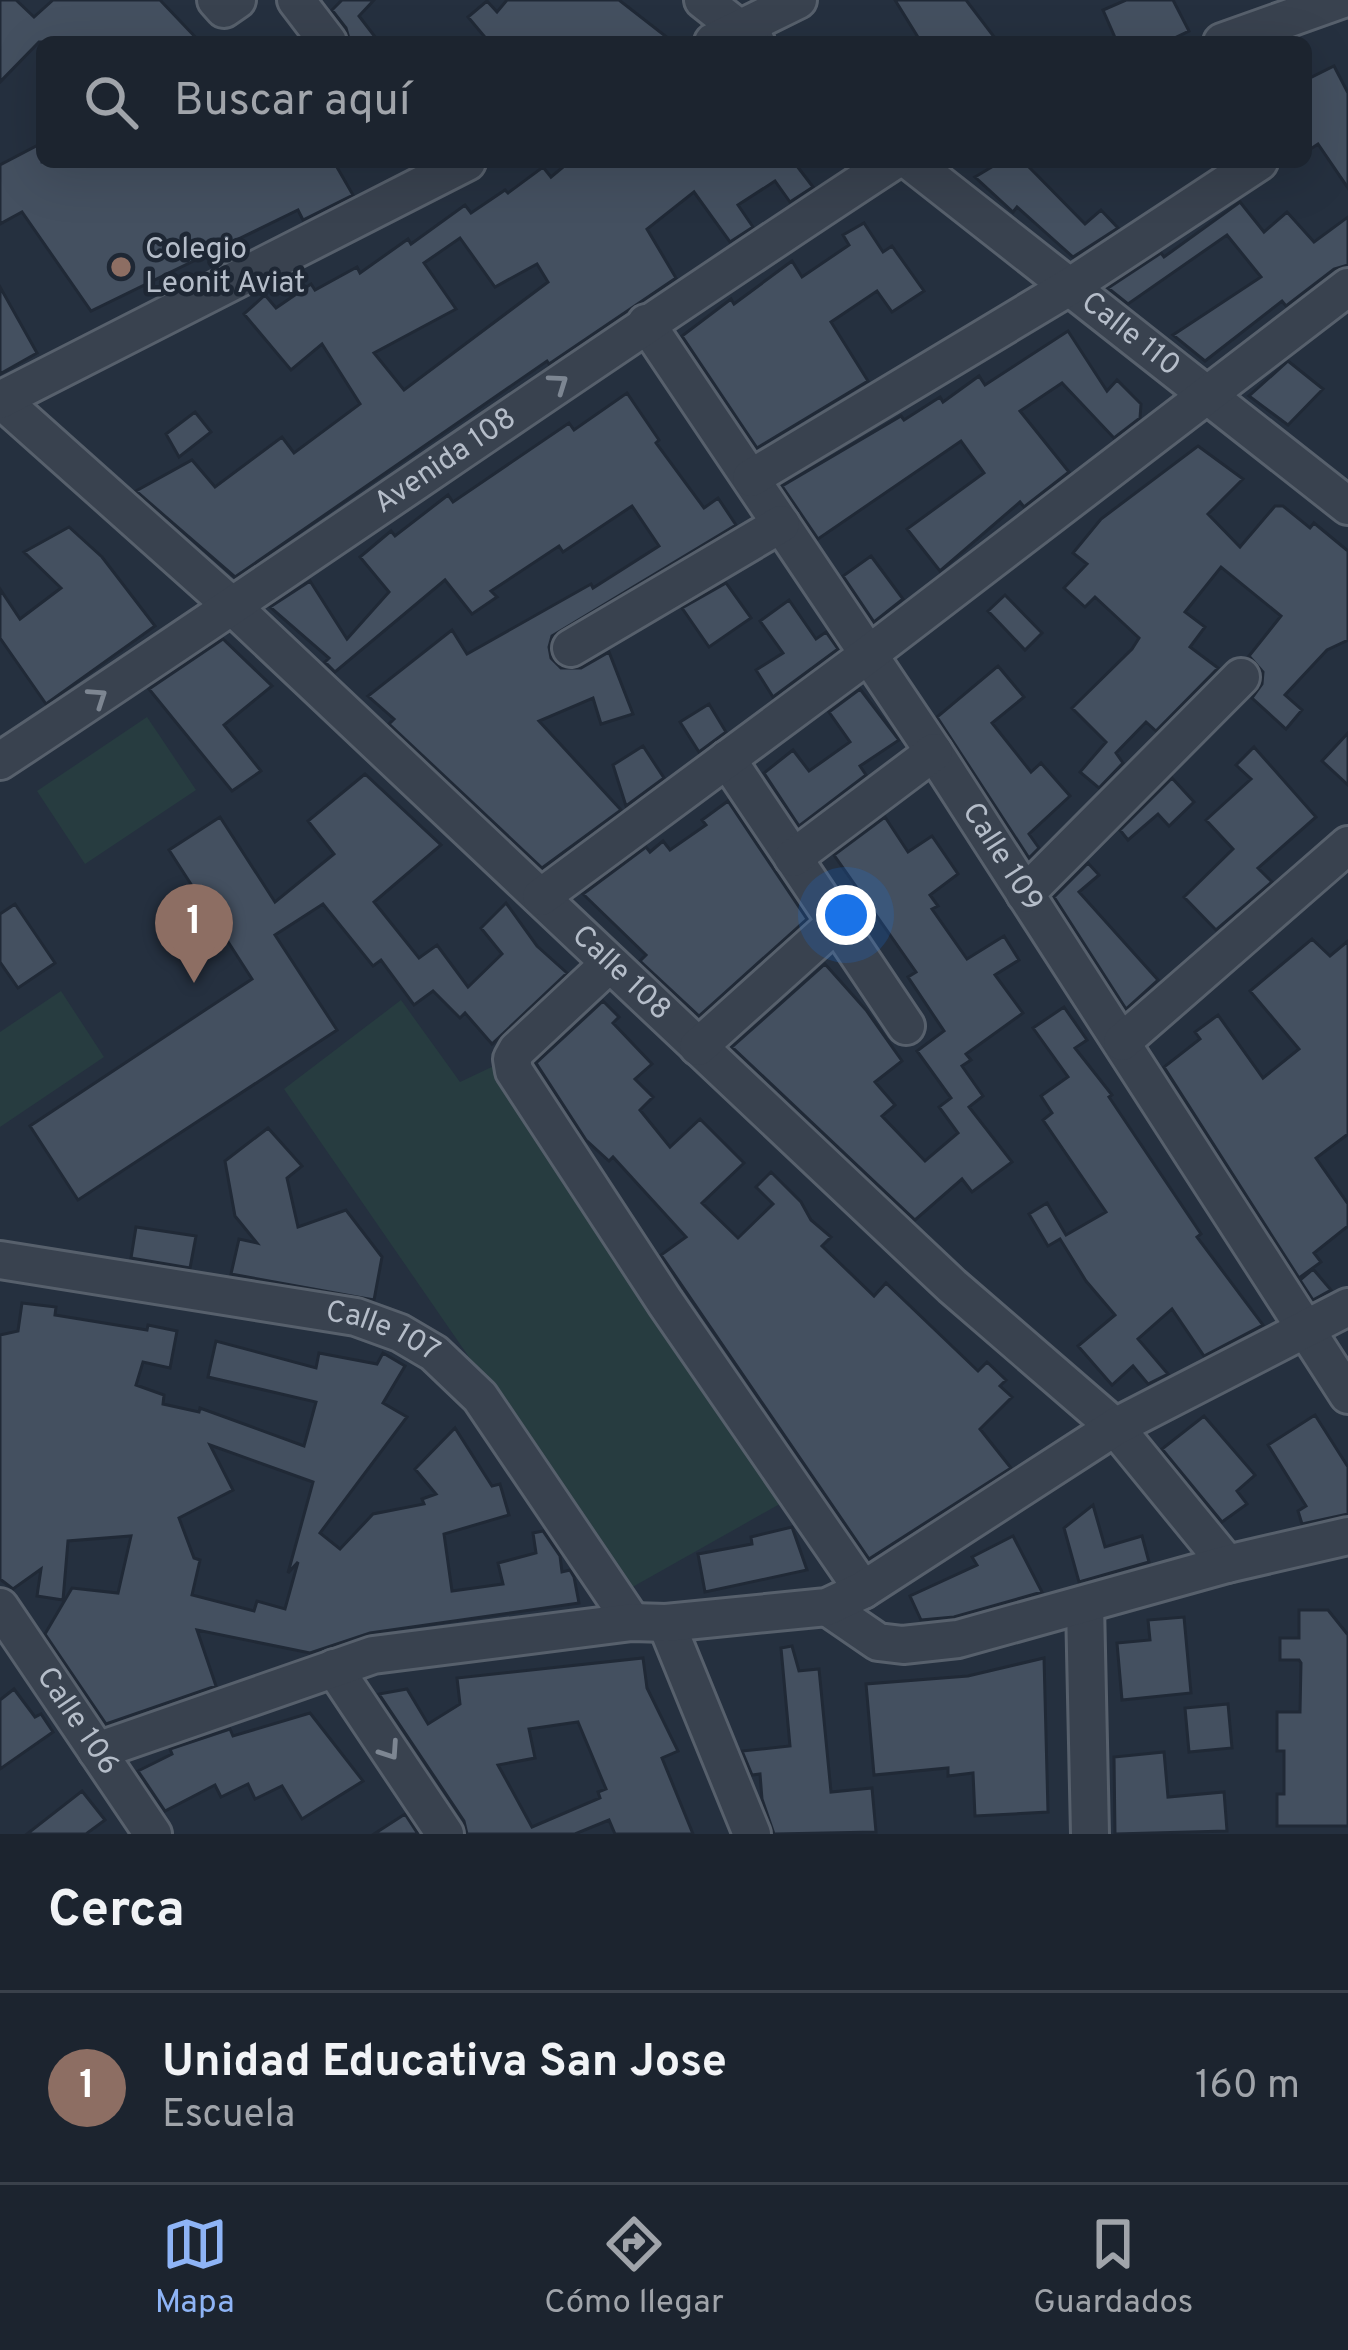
<!DOCTYPE html>
<html lang="es">
<head>
<meta charset="utf-8">
<style>
	body { margin:0; font-family:Overpass,sans-serif; background:#29303b; color:#f1f3f6 }
	.you { position:absolute; left:846px; top:915px; width:42px; height:42px; margin:-30px; border:9px solid #fff; border-radius:50%; background:#1a73e8; box-shadow:0 0 0 18px #1a73e833 }
	.badge { display:grid; place-items:center; width:78px; height:78px; border-radius:50%; background:#8eb4f6; color:#fff; font-size:39px; font-weight:700 }
	.pin { position:absolute; translate:-50% -99px; filter:drop-shadow(0 3px 6px #0008) }
	.pin::after { content:''; position:absolute; top:63px; width:42px; height:36px; background:inherit; clip-path:polygon(0 0,100% 0,50% 100%) }
	.list { margin:0; padding:0; list-style:none }
	h2 { display:flex; justify-content:space-between; align-items:center; height:156px; margin:0; padding:0 48px; font-size:51px }
	h2 small { font-size:39px; font-weight:400; color:#a0a4aa }
	.list li { display:grid; grid-template-columns:78px 1fr auto; gap:36px; align-items:center; box-sizing:border-box; height:192px; padding:0 48px; border-top:3px solid #3a414b }
	.list b { display:block; font-size:45px; white-space:nowrap }
	.list p { margin:0; font-size:39px; white-space:nowrap; color:#a0a4aa }
	.list em { font-size:39px; font-style:normal; color:#a0a4aa }
	.icon { flex:none; width:66px; height:66px; fill:none; stroke:currentColor; stroke-width:2; stroke-linecap:round; stroke-linejoin:round }
	.map { position:relative; flex:none; width:1348px; height:1834px; overflow:hidden }
	.search { position:absolute; background:#1c242f; box-shadow:0 12px 48px #0002; left:36px; right:36px; top:36px; height:132px; display:flex; align-items:center; gap:30px; box-sizing:border-box; padding:0 42px; border-radius:18px; color:#a0a4aa; font-size:45px }
	.sheet { height:348px; background:#1c242f }
	nav { display:flex; justify-content:space-around; align-items:center; box-sizing:border-box; height:168px; border-top:3px solid #3a414b; background:#1c242f; font-size:33px; color:#a0a4aa }
	nav a { display:grid; justify-items:center; gap:6px }
	nav .on { color:#8eb4f6 }
	.map>svg:first-child { display:block }
	.green { fill:#273c40 }
	.building { fill:#445060; stroke:#202936; stroke-width:3; fill-rule:evenodd }
	.lines { fill:none; stroke-linecap:round; stroke-linejoin:round }
	.minor-casing { stroke:#57606c; stroke-width:42 }
	.minor { stroke:#39424f; stroke-width:36 }
	.oneway { stroke:#7d8692 }
	.education-dot { fill:#8d6e63; stroke:#1e2734; stroke-width:4.5 }
	.labels { text-anchor:middle; dominant-baseline:central; stroke-width:9; stroke-linejoin:round; paint-order:stroke }
	.poi-label { font-size:30px; fill:#b5bdc9; stroke:#1e2734; text-anchor:start }
	.street-label { font-size:30px; fill:#b5bdc9; stroke:#1e2734 }
</style>
</head>
<body>
<div class="map">
<svg width="1348" height="1834" viewBox="0 0 1348 1834">
	<rect width="100%" height="100%" fill="#25303f"/>
	<path class="green" d="M 147,717 L 196,790 L 85,864 L 37,791 Z
		M 61,991 L 104,1057 L 0,1127 L 0,1032 Z
		M 401,1000 L 460,1082 L 498,1064 L 785,1501 L 629,1589 L 284,1089 Z"/>
	<path class="building" d="M 0,0 L 16,0 L 34,17 L 53,0 L 160,0 L 200,42 L 39,42 L 0,82 Z
		M 342,0 L 374,0 L 359,16 L 379,42 L 350,42 L 346,28 L 332,10 Z
		M 507,0 L 619,0 L 673,42 L 489,42 L 468,17 L 487,1 L 497,12 Z
		M 895,0 L 966,0 L 998,42 L 921,42 Z
		M 1126,0 L 1173,0 L 1189,31 L 1166,42 L 1117,42 L 1103,10 Z
		M 1334,66 L 1348,93 L 1348,188 L 1318,144 L 1306,152 L 1306,80 Z
		M 42,143 L 42,162 L 334,162 L 353,195 L 303,220 L 298,210 L 91,311 L 22,212 L 0,224 L 0,165 Z
		M 569,162 L 803,162 L 797,166 L 813,187 L 790,202 L 775,181 L 738,205 L 753,227 L 730,242 L 694,192 L 647,229 L 676,278 L 549,364 L 547,361 L 235,577 L 136,491 L 192,460 L 215,487 L 282,437 L 294,453 L 360,404 L 322,344 L 291,370 L 244,314 L 265,295 L 276,308 L 311,284 L 315,290 L 357,267 L 360,273 L 408,239 L 411,244 L 465,205 L 471,213 L 505,190 L 508,193 L 543,167 L 551,177 ZM 460,238 L 495,287 L 537,264 L 548,282 L 404,390 L 374,353 L 456,309 L 424,263 Z
		M 1000,162 L 1024,162 L 1085,224 L 1101,210 L 1118,228 L 1073,257 L 1017,207 L 1013,212 L 975,177 Z
		M 1240,202 L 1264,232 L 1287,212 L 1314,242 L 1348,217 L 1348,265 L 1334,269 L 1286,306 L 1282,301 L 1205,361 L 1173,335 L 1261,277 L 1227,235 L 1128,304 L 1108,288 L 1161,253 L 1164,257 Z
		M 864,223 L 883,252 L 892,246 L 924,291 L 892,312 L 877,291 L 831,322 L 868,381 L 757,448 L 682,336 L 731,299 L 734,304 L 792,261 L 802,277 L 849,245 L 843,235 Z
		M 0,287 L 37,353 L 0,374 Z
		M 1068,331 L 1107,391 L 1117,380 L 1141,404 L 1140,418 L 1114,438 L 1062,383 L 1020,411 L 1069,472 L 1024,507 L 1020,502 L 940,571 L 907,529 L 984,473 L 961,441 L 818,539 L 782,486 L 901,416 L 904,420 L 940,397 L 943,402 L 979,376 L 985,385 Z
		M 1288,361 L 1323,389 L 1288,425 L 1249,396 Z
		M 627,393 L 659,440 L 656,443 L 704,508 L 718,498 L 736,525 L 552,636 L 549,647 L 551,658 L 561,668 L 581,668 L 609,652 L 633,714 L 601,724 L 593,698 L 539,721 L 621,810 L 542,868 L 389,724 L 394,719 L 368,696 L 452,630 L 467,654 L 591,584 L 593,588 L 659,546 L 632,506 L 563,552 L 559,546 L 491,591 L 497,597 L 472,614 L 445,580 L 335,672 L 325,662 L 329,658 L 270,607 L 310,581 L 347,639 L 389,592 L 360,557 L 391,531 L 395,536 L 448,495 L 453,502 L 569,423 L 574,430 Z
		M 195,412 L 211,432 L 179,457 L 166,434 Z
		M 1198,446 L 1243,479 L 1208,514 L 1240,547 L 1275,506 L 1283,506 L 1310,528 L 1314,523 L 1348,551 L 1348,640 L 1327,650 L 1285,695 L 1302,710 L 1286,729 L 1252,698 L 1262,684 L 1263,672 L 1249,656 L 1281,616 L 1221,567 L 1185,612 L 1205,627 L 1190,647 L 1218,668 L 1156,731 L 1146,722 L 1116,753 L 1123,763 L 1099,788 L 1080,772 L 1106,742 L 1072,708 L 1132,649 L 1139,638 L 1095,597 L 1085,607 L 1064,588 L 1087,564 L 1073,553 L 1101,519 Z
		M 69,527 L 102,557 L 155,626 L 46,704 L 0,638 L 0,589 L 20,619 L 61,588 L 24,552 Z
		M 871,556 L 903,599 L 874,622 L 843,576 Z
		M 726,583 L 751,618 L 709,647 L 682,608 Z
		M 1005,595 L 1042,633 L 1025,650 L 988,611 Z
		M 789,600 L 816,639 L 826,632 L 838,649 L 773,697 L 756,670 L 783,653 L 760,621 Z
		M 223,639 L 272,686 L 224,725 L 261,771 L 232,791 L 149,689 Z
		M 998,666 L 1024,697 L 992,723 L 1031,772 L 1041,763 L 1070,796 L 1029,834 L 1039,848 L 1029,858 L 937,717 Z
		M 860,689 L 899,740 L 860,766 L 866,775 L 799,826 L 764,773 L 793,750 L 809,771 L 850,742 L 829,712 Z
		M 709,704 L 726,732 L 699,752 L 680,722 Z
		M 1348,733 L 1348,785 L 1322,761 Z
		M 643,746 L 664,778 L 626,806 L 613,765 Z
		M 1254,747 L 1316,817 L 1258,868 L 1272,882 L 1216,930 L 1184,897 L 1233,849 L 1206,820 L 1251,779 L 1236,765 Z
		M 365,774 L 441,845 L 374,902 L 419,958 L 437,945 L 468,987 L 502,954 L 481,928 L 506,903 L 537,946 L 567,973 L 492,1044 L 465,1013 L 460,1018 L 433,991 L 414,1005 L 381,960 L 373,966 L 323,904 L 275,935 L 337,1030 L 78,1200 L 30,1126 L 252,979 L 169,850 L 220,817 L 275,902 L 334,854 L 308,821 Z
		M 1172,778 L 1194,802 L 1169,826 L 1158,814 L 1128,840 L 1120,830 Z
		M 728,801 L 807,919 L 699,1016 L 640,961 L 646,955 L 583,894 L 646,847 L 650,852 L 663,841 L 670,850 L 706,825 L 702,820 Z
		M 885,817 L 908,852 L 932,836 L 958,874 L 930,895 L 938,906 L 932,909 L 967,959 L 1004,936 L 1019,960 L 995,975 L 1023,1013 L 966,1054 L 971,1060 L 962,1066 L 983,1096 L 969,1107 L 1012,1162 L 972,1192 L 962,1179 L 915,1220 L 732,1047 L 825,964 L 866,1010 L 902,1061 L 875,1082 L 895,1105 L 882,1116 L 925,1161 L 958,1133 L 939,1107 L 951,1098 L 917,1051 L 944,1031 L 908,977 L 916,972 L 834,855 Z
		M 1088,863 L 1099,875 L 1079,892 L 1158,980 L 1126,1009 L 1054,897 Z
		M 15,904 L 55,963 L 18,988 L 0,962 L 0,914 Z
		M 1312,939 L 1330,956 L 1348,941 L 1348,1134 L 1316,1158 L 1348,1204 L 1348,1226 L 1314,1253 L 1321,1262 L 1299,1278 L 1164,1067 L 1200,1039 L 1195,1032 L 1218,1015 L 1263,1078 L 1299,1049 L 1250,991 Z
		M 603,1001 L 619,1017 L 613,1023 L 652,1064 L 635,1079 L 653,1097 L 640,1110 L 670,1147 L 700,1119 L 744,1163 L 702,1203 L 738,1238 L 773,1204 L 756,1187 L 771,1172 L 801,1202 L 811,1220 L 831,1237 L 822,1246 L 874,1296 L 886,1283 L 978,1371 L 987,1362 L 1006,1380 L 1000,1386 L 1012,1397 L 980,1429 L 1011,1468 L 869,1559 L 661,1255 L 686,1237 L 613,1157 L 609,1161 L 586,1140 L 536,1063 Z
		M 1064,1007 L 1087,1040 L 1075,1048 L 1112,1095 L 1109,1097 L 1201,1234 L 1197,1237 L 1263,1325 L 1204,1356 L 1172,1309 L 1138,1339 L 1168,1374 L 1148,1384 L 1133,1366 L 1112,1385 L 1078,1346 L 1115,1315 L 1086,1281 L 1060,1239 L 1048,1246 L 1029,1214 L 1047,1203 L 1066,1235 L 1106,1212 L 1043,1120 L 1052,1113 L 1041,1096 L 1068,1077 L 1033,1028 Z
		M 268,1128 L 302,1166 L 287,1178 L 298,1227 L 346,1210 L 382,1257 L 374,1300 L 231,1274 L 239,1239 L 257,1243 L 235,1216 L 225,1161 Z
		M 136,1227 L 196,1236 L 190,1268 L 131,1258 Z
		M 1313,1269 L 1331,1290 L 1313,1300 L 1300,1280 Z
		M 22,1303 L 56,1307 L 55,1315 L 147,1330 L 148,1325 L 177,1331 L 170,1368 L 143,1362 L 136,1385 L 164,1395 L 163,1404 L 199,1412 L 200,1408 L 304,1446 L 316,1402 L 208,1377 L 216,1341 L 316,1368 L 319,1353 L 377,1364 L 383,1353 L 405,1366 L 383,1403 L 407,1417 L 320,1533 L 340,1549 L 373,1514 L 424,1504 L 422,1499 L 436,1494 L 415,1469 L 455,1428 L 492,1486 L 500,1484 L 509,1515 L 444,1534 L 452,1591 L 503,1584 L 498,1563 L 536,1553 L 533,1533 L 543,1531 L 560,1556 L 562,1572 L 570,1570 L 574,1577 L 579,1603 L 370,1633 L 310,1653 L 197,1630 L 216,1686 L 106,1724 L 45,1634 L 72,1588 L 118,1593 L 131,1536 L 68,1541 L 63,1600 L 37,1596 L 41,1569 L 13,1589 L 0,1579 L 0,1335 L 18,1331 ZM 210,1445 L 313,1482 L 288,1573 L 298,1562 L 285,1609 L 257,1601 L 254,1611 L 192,1595 L 200,1560 L 194,1558 L 179,1518 L 233,1490 Z
		M 1315,1415 L 1348,1467 L 1348,1514 L 1302,1524 L 1298,1511 L 1306,1506 L 1268,1445 Z
		M 1204,1416 L 1255,1475 L 1237,1491 L 1247,1504 L 1222,1522 L 1162,1449 Z
		M 1093,1505 L 1105,1547 L 1142,1536 L 1149,1562 L 1079,1582 L 1064,1528 Z
		M 792,1527 L 807,1570 L 705,1592 L 698,1554 L 752,1544 L 751,1537 Z
		M 1013,1536 L 1042,1592 L 954,1617 L 921,1620 L 910,1596 L 977,1565 L 972,1557 Z
		M 1299,1610 L 1328,1610 L 1348,1635 L 1348,1826 L 1277,1826 L 1277,1794 L 1284,1794 L 1284,1751 L 1277,1751 L 1277,1712 L 1300,1712 L 1301,1663 L 1299,1660 L 1280,1660 L 1280,1638 L 1299,1638 Z
		M 1184,1617 L 1191,1693 L 1122,1700 L 1117,1643 L 1150,1640 L 1148,1620 Z
		M 792,1646 L 799,1671 L 819,1669 L 831,1792 L 872,1788 L 876,1832 L 774,1834 L 762,1799 L 760,1774 L 752,1775 L 742,1751 L 790,1746 L 781,1648 Z
		M 643,1658 L 647,1688 L 678,1751 L 662,1758 L 693,1834 L 615,1834 L 609,1820 L 575,1834 L 467,1834 L 464,1821 L 379,1694 L 407,1689 L 428,1724 L 460,1704 L 457,1678 ZM 578,1722 L 606,1789 L 598,1792 L 600,1798 L 532,1827 L 498,1765 L 535,1758 L 529,1729 Z
		M 1044,1658 L 1048,1812 L 975,1816 L 973,1773 L 948,1776 L 948,1768 L 874,1775 L 866,1684 L 968,1676 Z
		M 14,1689 L 35,1717 L 41,1714 L 53,1732 L 0,1769 L 0,1700 Z
		M 1228,1704 L 1232,1748 L 1189,1752 L 1185,1708 Z
		M 310,1713 L 363,1781 L 302,1819 L 282,1786 L 255,1799 L 248,1784 L 221,1797 L 215,1785 L 165,1811 L 138,1771 L 172,1754 L 170,1749 L 230,1729 L 233,1736 Z
		M 1164,1752 L 1168,1797 L 1224,1792 L 1227,1831 L 1115,1834 L 1114,1757 Z
		M 82,1791 L 105,1820 L 86,1834 L 27,1834 Z
		M 405,1814 L 418,1834 L 374,1834 Z"/>
	<g class="lines">
		<defs>
			<g id="minor">
				<path d="M 216,0 L 224,9 L 237,0"/>
				<path d="M 296,0 L 328,42"/>
				<path d="M 703,0 L 756,42"/>
				<path d="M 713,42 L 798,0"/>
				<path d="M 1222,42 L 1340,0"/>
				<path id="s1" d="M 911,162 L 1348,506"/>
				<path id="s2" d="M 646,323 L 934,752 L 1348,1395"/>
				<path id="s3" d="M 0,399 L 233,607 L 952,1286 L 1115,1427 L 1227,1564"/>
				<path d="M 0,400 L 467,162"/>
				<path d="M 751,478 L 1069,287 L 1259,162"/>
				<path d="M 571,648 L 781,524"/>
				<path d="M 727,759 L 906,1026"/>
				<path id="s4" d="M 0,761 C 299,564 592,358 892,162"/>
				<path d="M 793,858 L 934,752"/>
				<path d="M 1025,894 L 1241,677"/>
				<path d="M 541,897 L 869,654 L 1348,287"/>
				<path d="M 609,964 L 517,1050 L 512,1059 L 514,1071 L 665,1302 L 863,1590"/>
				<path d="M 1122,1042 L 1348,845"/>
				<path d="M 698,1047 L 836,923"/>
				<path id="s5" d="M 0,1260 L 356,1317 L 400,1333 L 434,1353 L 480,1397 L 632,1622"/>
				<path d="M 1085,1605 L 1090,1834"/>
				<path id="s6" d="M 0,1607 L 153,1834"/>
				<path d="M 827,1607 L 878,1642 L 903,1645 L 958,1639 L 1227,1564 L 1348,1536"/>
				<path d="M 666,1623 L 752,1834"/>
				<path d="M 334,1668 L 445,1834"/>
				<path d="M 97,1751 L 373,1655 L 632,1622 L 666,1623 L 827,1607 L 863,1590 L 1115,1427 L 1348,1307"/>
			</g>
		</defs>
		<use href="#minor" class="minor-casing"/>
		<use href="#minor" class="minor"/>
	</g>
	<defs><path id="oneway-chevron" d="M-2-3.5L2.5 0L-2 3.5" fill="none" stroke-width="1.6" stroke-linecap="round" stroke-linejoin="round" transform="scale(3)"/></defs>
	<g class="oneway">
		<use href="#oneway-chevron" transform="translate(559 383) rotate(-35)"/>
		<use href="#oneway-chevron" transform="translate(98 697) rotate(-34)"/>
		<use href="#oneway-chevron" transform="translate(390 1751) rotate(56)"/>
	</g>
	<circle class="education-dot" cx="121" cy="267" r="12"/>
	<g class="labels">
		<g class="poi-label">
			<text x="145" y="250">Colegio<tspan x="145" dy="34">Leonit Aviat</tspan></text>
		</g>
		<g class="street-label">
			<text stroke="none"><textPath href="#s1" startOffset="279">Calle 110</textPath></text>
			<text stroke="none"><textPath href="#s4" startOffset="537">Avenida 108</textPath></text>
			<text stroke="none"><textPath href="#s2" startOffset="642">Calle 109</textPath></text>
			<text stroke="none"><textPath href="#s3" startOffset="846">Calle 108</textPath></text>
			<text stroke="none"><textPath href="#s5" startOffset="390">Calle 107</textPath></text>
			<text stroke="none"><textPath href="#s6" startOffset="138">Calle 106</textPath></text>
		</g>
	</g>
</svg>
<div class="you"></div>
<div class="pin badge" style="left:194px;top:983px;background:#8d6e63">1</div>
<div class="search"><svg class="icon" aria-label="search" viewBox="0 0 24 24"><circle cx="10" cy="10" r="6"/><path d="M15 15l6 6"/></svg>Buscar aquí</div>
</div>
<section class="sheet">
<h2>Cerca<small></small></h2>
<ul class="list">
<li><span class="badge" style="background:#8d6e63">1</span><div><b>Unidad Educativa San Jose</b><p>Escuela</p></div><em>160 m</em></li>
</ul>
</section>
<nav>
<a class="on"><svg class="icon" aria-label="map" viewBox="0 0 24 24"><path d="M3 6l6-2 6 2 6-2v14l-6 2-6-2-6 2zM9 4v14M15 6v14"/></svg>Mapa</a>
<a><svg class="icon" aria-label="directions" viewBox="0 0 24 24"><path d="M12 3l9 9-9 9-9-9zM9 14v-3h6M13 9l2 2-2 2"/></svg>Cómo llegar</a>
<a><svg class="icon" aria-label="saved" viewBox="0 0 24 24"><path d="M7 4h10v16l-5-4-5 4z"/></svg>Guardados</a>
</nav>
</body>
</html>
